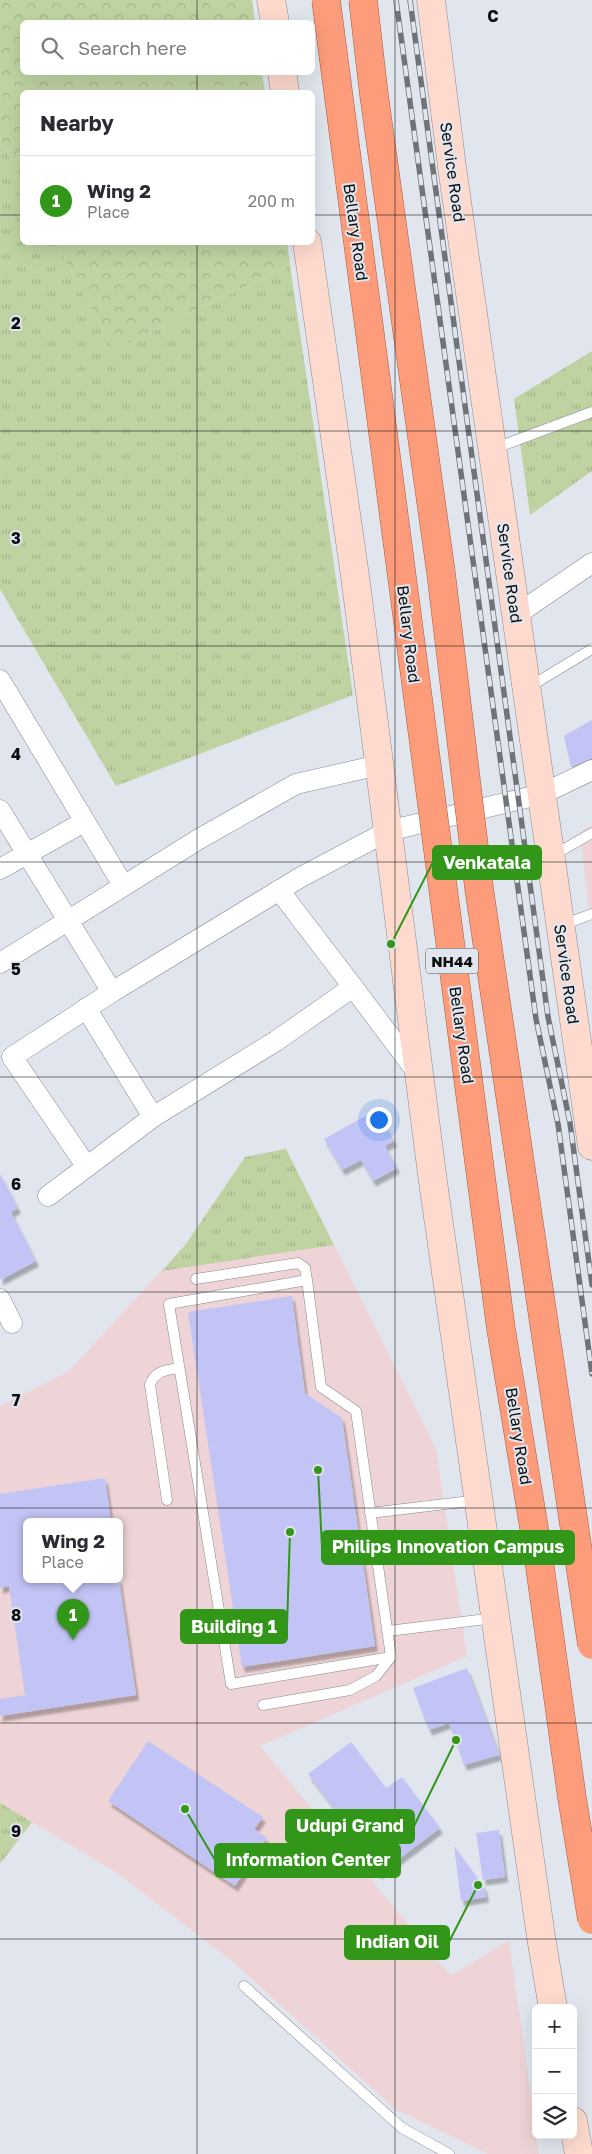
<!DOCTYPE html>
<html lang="en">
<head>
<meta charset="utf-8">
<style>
	body { margin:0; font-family:"Golos Text",sans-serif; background:#f2f2f3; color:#2b2b33 }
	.controls { position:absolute; right:15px; bottom:15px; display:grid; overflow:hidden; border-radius:8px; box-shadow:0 5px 20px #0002 }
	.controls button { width:45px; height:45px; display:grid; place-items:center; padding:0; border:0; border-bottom:1px solid #e1e1e2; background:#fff; color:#2b2b33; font:25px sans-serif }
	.you { position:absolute; left:378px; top:1119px; width:18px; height:18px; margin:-12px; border:4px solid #fff; border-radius:50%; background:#1a73e8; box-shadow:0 0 0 8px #1a73e833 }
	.badge { display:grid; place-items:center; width:32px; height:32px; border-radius:50%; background:#329619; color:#fff; font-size:16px; font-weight:700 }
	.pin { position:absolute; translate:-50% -41px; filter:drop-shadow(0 1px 2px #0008) }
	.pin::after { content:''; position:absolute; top:26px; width:18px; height:15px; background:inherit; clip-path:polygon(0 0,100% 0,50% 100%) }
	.popup { position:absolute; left:23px; top:1518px; width:100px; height:65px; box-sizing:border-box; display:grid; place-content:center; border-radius:8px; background:#fff; filter:drop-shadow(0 1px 4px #0005); font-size:16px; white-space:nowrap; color:#7c7c81 }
	.popup b { font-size:19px; color:#2b2b33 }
	.popup::after { content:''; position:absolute; left:50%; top:100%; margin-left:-10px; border:10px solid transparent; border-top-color:#fff }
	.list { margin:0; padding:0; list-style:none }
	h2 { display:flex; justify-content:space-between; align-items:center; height:65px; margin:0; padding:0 20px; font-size:21px }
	h2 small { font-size:16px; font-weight:400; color:#7c7c81 }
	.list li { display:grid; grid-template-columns:32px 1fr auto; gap:15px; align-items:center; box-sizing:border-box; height:90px; padding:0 20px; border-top:1px solid #e1e1e2 }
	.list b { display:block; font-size:19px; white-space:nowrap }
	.list p { margin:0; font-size:16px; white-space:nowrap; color:#7c7c81 }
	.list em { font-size:16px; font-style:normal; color:#7c7c81 }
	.icon { flex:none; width:28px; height:28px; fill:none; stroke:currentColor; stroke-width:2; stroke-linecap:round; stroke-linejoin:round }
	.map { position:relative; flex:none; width:592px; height:2154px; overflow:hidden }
	.search { position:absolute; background:#fff; box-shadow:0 5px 20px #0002; left:20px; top:20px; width:295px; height:55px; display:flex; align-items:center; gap:12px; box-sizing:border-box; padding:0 18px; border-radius:8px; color:#7c7c81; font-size:19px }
	.panel { position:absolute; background:#fff; box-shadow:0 5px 20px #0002; left:20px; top:90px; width:295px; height:155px; border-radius:8px }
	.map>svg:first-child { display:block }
	.commercial { fill:#eed4d6; fill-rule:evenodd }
	.grass { fill:url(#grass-tufts) }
	.forest { fill:url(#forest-crowns) }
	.building { fill:#c2c4f5; filter:url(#shadow) }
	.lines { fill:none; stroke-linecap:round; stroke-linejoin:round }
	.service-casing { stroke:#868a91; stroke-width:11 }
	.minor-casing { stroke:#868a91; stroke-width:21 }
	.secondary-casing { stroke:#868a91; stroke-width:29 }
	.service { stroke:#fff; stroke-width:10 }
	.minor { stroke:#fff; stroke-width:20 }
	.secondary { stroke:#fedace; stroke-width:28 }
	.rail-casing { stroke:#707378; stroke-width:5.5 }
	.rail { stroke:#e1e5ed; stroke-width:4; stroke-dasharray:11; stroke-linecap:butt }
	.trunk-bridge-casing { stroke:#a75a40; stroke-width:29; stroke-linecap:butt }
	.trunk-bridge { stroke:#fc9c7b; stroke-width:28 }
	.grid { fill:none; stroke:#0c0e10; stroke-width:1; stroke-opacity:0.55 }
	.labels { text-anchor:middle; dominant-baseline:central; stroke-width:4; stroke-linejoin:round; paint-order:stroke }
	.shield { fill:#e1e5ed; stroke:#4c4e52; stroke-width:1 }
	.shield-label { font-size:15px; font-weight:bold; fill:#0c0e10 }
	.street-label { font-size:16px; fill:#0c0e10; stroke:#e1e5ed }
	.grid-label { font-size:16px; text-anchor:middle; font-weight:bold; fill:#0c0e10; stroke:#e1e5ed; stroke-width:4; stroke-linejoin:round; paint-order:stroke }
	.leader { fill:none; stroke:#329619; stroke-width:2 }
	.callout-dot { fill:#329619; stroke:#e1e5ed; stroke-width:2 }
	.callout { fill:#329619; stroke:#329619; stroke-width:2 }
	.callout-label { font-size:18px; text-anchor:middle; font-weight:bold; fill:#fff }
</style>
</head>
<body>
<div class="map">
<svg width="592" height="2154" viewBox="0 0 592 2154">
	<defs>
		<pattern id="grass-tufts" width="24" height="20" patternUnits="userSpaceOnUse" patternTransform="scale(1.25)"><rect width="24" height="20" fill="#bfd3a2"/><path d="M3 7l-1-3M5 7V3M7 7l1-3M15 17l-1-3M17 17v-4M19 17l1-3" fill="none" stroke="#a3b48a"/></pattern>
		<pattern id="forest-crowns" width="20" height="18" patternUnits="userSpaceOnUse" patternTransform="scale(1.25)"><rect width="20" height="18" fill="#bfd3a2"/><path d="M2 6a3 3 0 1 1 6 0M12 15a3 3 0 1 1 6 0" fill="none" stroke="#a3b48a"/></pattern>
		<filter id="shadow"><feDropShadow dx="3" dy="5.5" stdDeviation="1" flood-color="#0004"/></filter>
	</defs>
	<rect width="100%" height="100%" fill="#e1e5ed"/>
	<path class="commercial" d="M 592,825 L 592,920 L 590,920 L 580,832 Z
		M 286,1149 L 436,1449 L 467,1656 L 260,1746 L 451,1976 L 509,1940 L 539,2154 L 488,2154 L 395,2109 L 233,1962 L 117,1873 L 0,1803 L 0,1406 L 69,1371 L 186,1244 L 245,1157 ZM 27,1521 L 119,1521 L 119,1579 L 27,1579 Z"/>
	<path class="grass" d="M 0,139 L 22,181 L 22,242 L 56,243 L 114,350 L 290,265 L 353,695 L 116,786 L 0,589 Z
		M 592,351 L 592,471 L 530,515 L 514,399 Z
		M 286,1149 L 334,1245 L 162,1271 L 186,1244 L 245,1157 Z
		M 0,1803 L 32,1822 L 0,1864 Z"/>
	<path class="forest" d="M 0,0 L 252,0 L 255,22 L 22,22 L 22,72 L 262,73 L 265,92 L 22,92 L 22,181 L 0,139 Z
		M 56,243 L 287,243 L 290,265 L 114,350 Z"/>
	<path class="building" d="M 592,720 L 592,758 L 571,767 L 564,736 Z
		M 376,1110 L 394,1141 L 385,1146 L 397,1168 L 373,1181 L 361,1160 L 342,1170 L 324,1139 Z
		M 0,1174 L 18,1208 L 11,1212 L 36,1261 L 0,1280 Z
		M 292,1296 L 305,1393 L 342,1418 L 375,1646 L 242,1667 L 188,1312 Z
		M 105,1478 L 111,1521 L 27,1521 L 27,1579 L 119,1579 L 136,1695 L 0,1716 L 0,1699 L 25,1695 L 9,1586 L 0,1588 L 0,1494 Z
		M 467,1668 L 499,1755 L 464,1765 L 449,1723 L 429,1730 L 413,1688 Z
		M 148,1741 L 263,1817 L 254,1829 L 267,1838 L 235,1886 L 108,1801 Z
		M 351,1742 L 386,1788 L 402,1777 L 440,1828 L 379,1874 L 340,1823 L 344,1820 L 308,1774 Z
		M 499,1830 L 505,1877 L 483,1880 L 476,1833 Z
		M 454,1846 L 484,1887 L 486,1897 L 461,1901 Z"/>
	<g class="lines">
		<defs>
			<path id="service" d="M 493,449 L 592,412
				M 529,687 L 592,649
				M 552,856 L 592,833
				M 562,925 L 592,914
				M 196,1279 L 298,1263 L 305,1268 L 307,1280
				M 167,1500 L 150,1385 C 154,1371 166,1370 179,1368
				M 370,1513 L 479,1500
				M 388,1631 L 495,1618
				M 263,1705 L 350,1690 L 376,1676 L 391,1657 L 356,1411 L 321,1387 L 307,1280 L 169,1304 L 231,1684 L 391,1657
				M 244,1986 L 402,2128 L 449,2154"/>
			<path id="minor" d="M 516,615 L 592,563
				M 0,680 L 123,885
				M 0,810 L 112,992 L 301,877 L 388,831 L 542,794 L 592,770
				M 0,869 L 84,822
				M 0,963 L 199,839 L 296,784 L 379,765
				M 353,987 L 419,1075
				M 86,1008 L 153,1117
				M 87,1167 L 12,1057 L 112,992
				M 48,1196 L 153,1117 L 276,1041 L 353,987 L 279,890
				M 0,1299 L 12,1323"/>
			<path id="secondary" d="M 271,0 L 275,22
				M 431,0 L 452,167 L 592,1146
				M 282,72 L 285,92
				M 307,242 L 355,576 L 433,1182 L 541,1937 L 553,2008
				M 573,2121 L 579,2154"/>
		</defs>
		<use href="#service" class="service-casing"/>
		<use href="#minor" class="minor-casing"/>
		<use href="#secondary" class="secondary-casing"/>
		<use href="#service" class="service"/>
		<use href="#minor" class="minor"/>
		<use href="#secondary" class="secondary"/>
		<defs>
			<path id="rail" d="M 396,0 L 536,1019 L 558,1124 L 592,1374
				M 410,0 L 548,1017 L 570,1123 L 592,1285"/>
		</defs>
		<use href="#rail" class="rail-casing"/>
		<use href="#rail" class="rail"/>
		<defs>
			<path id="trunk-bridge" d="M 326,0 L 501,1329 L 537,1546 L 572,1798 L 592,1920
				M 363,0 L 374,95 L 441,573 L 479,888 L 592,1645"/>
		</defs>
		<use href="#trunk-bridge" class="trunk-bridge-casing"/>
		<use href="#trunk-bridge" class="trunk-bridge"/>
	</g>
	<path class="grid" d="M 197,0 L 197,22M 395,0 L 395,2154M 197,72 L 197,92M 0,215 L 22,215M 312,215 L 592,215M 197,242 L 197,2154M 0,431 L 592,431M 0,646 L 592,646M 0,862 L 592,862M 0,1077 L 592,1077M 0,1292 L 592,1292M 0,1508 L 592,1508M 0,1723 L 592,1723M 0,1939 L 592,1939"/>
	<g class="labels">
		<rect class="shield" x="426" y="948.5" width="52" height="25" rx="4"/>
		<g class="shield-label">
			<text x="452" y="961">NH44</text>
		</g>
		<g class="street-label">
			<text transform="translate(453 172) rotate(82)">Service Road</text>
			<text transform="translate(356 232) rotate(82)">Bellary Road</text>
			<text transform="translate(510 573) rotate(82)">Service Road</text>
			<text transform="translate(409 634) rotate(83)">Bellary Road</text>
			<text transform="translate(567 974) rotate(82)">Service Road</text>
			<text transform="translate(462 1035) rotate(82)">Bellary Road</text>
			<text transform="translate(519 1436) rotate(81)">Bellary Road</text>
		</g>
	</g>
	<g class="grid-label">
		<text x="493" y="22">C</text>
		<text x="16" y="329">2</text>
		<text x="16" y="544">3</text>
		<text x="16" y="760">4</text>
		<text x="16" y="975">5</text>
		<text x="16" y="1190">6</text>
		<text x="16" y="1406">7</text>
		<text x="16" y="1621">8</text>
		<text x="16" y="1837">9</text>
	</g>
	<path class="leader" d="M391 944L433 862M318 1470L322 1547M290 1532L287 1626M456 1740L414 1826M185 1809L215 1860M478 1885L449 1942"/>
	<g class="callout-dot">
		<circle cx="391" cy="944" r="5"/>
		<circle cx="318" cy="1470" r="5"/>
		<circle cx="290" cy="1532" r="5"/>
		<circle cx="456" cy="1740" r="5"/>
		<circle cx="185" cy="1809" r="5"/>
		<circle cx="478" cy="1885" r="5"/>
	</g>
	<g class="callout">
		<rect x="433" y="846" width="108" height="33" rx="5"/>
		<rect x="322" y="1531" width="252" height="33" rx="5"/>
		<rect x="181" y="1610" width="106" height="33" rx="5"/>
		<rect x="286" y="1810" width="128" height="33" rx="5"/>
		<rect x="215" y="1844" width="185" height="33" rx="5"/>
		<rect x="345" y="1926" width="104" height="33" rx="5"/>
	</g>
	<g class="callout-label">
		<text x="487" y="869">Venkatala</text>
		<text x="448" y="1553">Philips Innovation Campus</text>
		<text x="234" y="1633">Building 1</text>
		<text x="350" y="1832">Udupi Grand</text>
		<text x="308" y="1866">Information Center</text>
		<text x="397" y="1948">Indian Oil</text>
	</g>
</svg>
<div class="controls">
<button>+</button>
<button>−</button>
<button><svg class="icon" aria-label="layers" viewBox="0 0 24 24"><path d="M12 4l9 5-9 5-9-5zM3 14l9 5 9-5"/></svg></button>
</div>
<div class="you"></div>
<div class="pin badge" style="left:73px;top:1640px">1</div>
<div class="popup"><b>Wing 2</b>Place</div>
<div class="search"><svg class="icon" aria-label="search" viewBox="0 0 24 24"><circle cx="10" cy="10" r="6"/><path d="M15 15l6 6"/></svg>Search here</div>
<section class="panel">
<h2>Nearby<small></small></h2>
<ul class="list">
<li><span class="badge">1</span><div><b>Wing 2</b><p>Place</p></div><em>200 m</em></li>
</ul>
</section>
</div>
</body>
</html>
